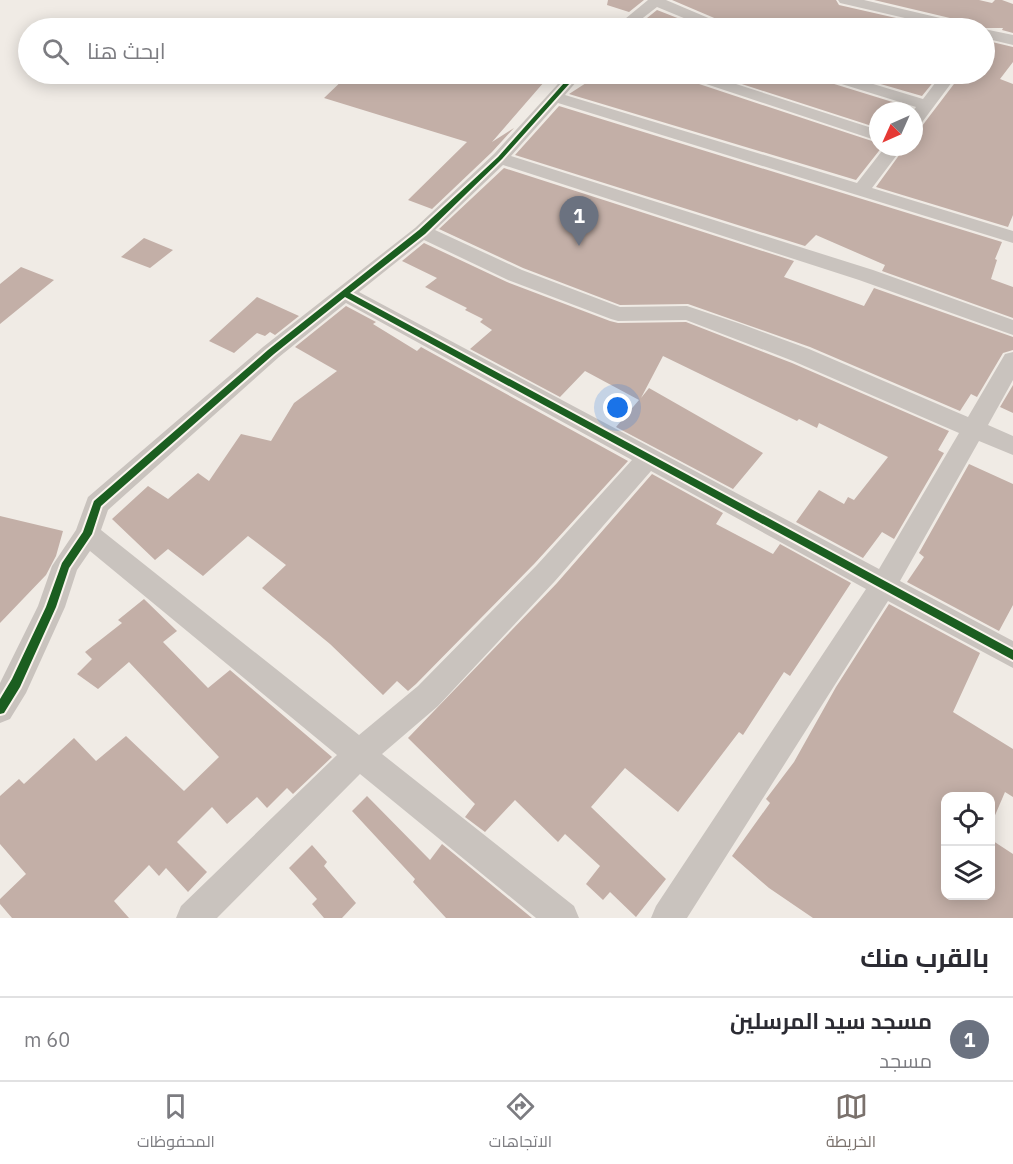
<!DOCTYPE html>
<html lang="ar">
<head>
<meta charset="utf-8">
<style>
	body { margin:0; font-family:"IBM Plex Sans",Cairo,sans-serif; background:#f2f2f3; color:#2b2b33; direction:rtl }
	.controls { position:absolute; right:18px; bottom:18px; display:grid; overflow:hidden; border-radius:12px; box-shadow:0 3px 15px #0003 }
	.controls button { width:54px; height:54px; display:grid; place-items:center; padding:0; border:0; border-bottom:2px solid #e1e1e2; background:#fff; color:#2b2b33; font:30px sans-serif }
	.compass { position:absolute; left:869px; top:102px; width:54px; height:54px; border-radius:50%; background:#fff; box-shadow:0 3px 15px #0003; rotate:225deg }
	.you { position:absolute; left:618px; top:408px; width:21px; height:21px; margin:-15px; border:4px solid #fff; border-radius:50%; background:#1a73e8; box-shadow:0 0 0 9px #1a73e833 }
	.badge { display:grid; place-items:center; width:39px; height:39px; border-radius:50%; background:#7a716c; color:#fff; font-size:20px; font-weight:700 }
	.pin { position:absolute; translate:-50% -50px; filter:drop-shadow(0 2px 3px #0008) }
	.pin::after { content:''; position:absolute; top:32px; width:21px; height:18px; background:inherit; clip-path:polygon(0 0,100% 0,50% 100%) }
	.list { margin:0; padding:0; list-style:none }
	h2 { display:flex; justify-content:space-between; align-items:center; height:78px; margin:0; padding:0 24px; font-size:26px }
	h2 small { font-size:20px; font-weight:400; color:#7c7c81 }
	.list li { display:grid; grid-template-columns:39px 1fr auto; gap:18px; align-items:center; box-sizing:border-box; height:84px; padding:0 24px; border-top:2px solid #e1e1e2 }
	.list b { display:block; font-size:22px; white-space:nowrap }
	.list p { margin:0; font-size:20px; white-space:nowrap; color:#7c7c81 }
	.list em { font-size:20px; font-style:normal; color:#7c7c81 }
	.icon { flex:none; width:33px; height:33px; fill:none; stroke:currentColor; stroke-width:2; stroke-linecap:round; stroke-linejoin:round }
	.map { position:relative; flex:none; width:1013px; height:918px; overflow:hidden; direction:ltr }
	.search { position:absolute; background:#fff; box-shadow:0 3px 15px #0003; left:18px; right:18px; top:18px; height:66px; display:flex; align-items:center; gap:15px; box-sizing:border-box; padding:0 21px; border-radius:33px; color:#7c7c81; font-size:22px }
	.sheet { height:162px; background:#fff }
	nav { display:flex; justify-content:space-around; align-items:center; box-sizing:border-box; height:84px; border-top:2px solid #e1e1e2; background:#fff; font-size:16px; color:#7c7c81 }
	nav a { display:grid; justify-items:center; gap:3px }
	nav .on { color:#7a716c }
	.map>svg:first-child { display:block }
	.building { fill:#c3afa7 }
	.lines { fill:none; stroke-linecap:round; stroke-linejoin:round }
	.street { fill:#c9c3be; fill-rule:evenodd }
	.cycleway-casing { stroke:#fbf5ee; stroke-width:4 }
	.cycleway { fill:#1b5e20; fill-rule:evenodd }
</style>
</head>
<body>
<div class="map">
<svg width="1013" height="918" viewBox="0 0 1013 918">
	<rect width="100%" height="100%" fill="#f0ebe5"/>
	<path class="building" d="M 608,0 L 644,0 L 629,12 L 607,5 Z
		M 672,0 L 836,0 L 839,5 L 940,28 L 729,28 L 726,23 Z
		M 874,0 L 979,0 L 992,3 L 995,0 L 1002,0 L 1013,4 L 1013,33 L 1002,30 L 1003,28 L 974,28 L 971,23 Z
		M 657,10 L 703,28 L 670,28 L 673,26 L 647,18 Z
		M 992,42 L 1013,47 L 1013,62 L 1000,79 L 1013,84 L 1013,215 L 1008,227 L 876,187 L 905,147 L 914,147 L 914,128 L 922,126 L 957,80 L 959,80 L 965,74 L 984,74 L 984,51 Z
		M 349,74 L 551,74 L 492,142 L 514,128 L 492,152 L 432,209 L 408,200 L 467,142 L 324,98 Z
		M 600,74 L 681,74 L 684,79 L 878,143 L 878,147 L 882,147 L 856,180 L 569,94 Z
		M 711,74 L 815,74 L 818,79 L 912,108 L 911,111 L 878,111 L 878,128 Z
		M 846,74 L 935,74 L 939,75 L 922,96 Z
		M 559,106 L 1002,242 L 995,259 L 997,260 L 991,279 L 1013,287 L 1013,318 L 882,271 L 885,265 L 816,235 L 805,246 L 515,155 Z
		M 504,168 L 794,261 L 784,277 L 864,306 L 874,288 L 1013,337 L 1013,350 L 1003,353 L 977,397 L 971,394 L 960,411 L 810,347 L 688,304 L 620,305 L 523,268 L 439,229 Z
		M 144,238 L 173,250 L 150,268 L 121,257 Z
		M 424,243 L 507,282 L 610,321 L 618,323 L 686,322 L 792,363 L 949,431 L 938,450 L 944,453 L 894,539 L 882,532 L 863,558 L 796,522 L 819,490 L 844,504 L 848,497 L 854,500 L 888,457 L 819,423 L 817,428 L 799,419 L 797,421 L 663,356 L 641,398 L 649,388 L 763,453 L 733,489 L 616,427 L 639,400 L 585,371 L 560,397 L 470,349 L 492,330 L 480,322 L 483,319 L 465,310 L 467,308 L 425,287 L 437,278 L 402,261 Z
		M 21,267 L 54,280 L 0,324 L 0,284 Z
		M 257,297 L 299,316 L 275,335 L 270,332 L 265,336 L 257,333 L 234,353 L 209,341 Z
		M 346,306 L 376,322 L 373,324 L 417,351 L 421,347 L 628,461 L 535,563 L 416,684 L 408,691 L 397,681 L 383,695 L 330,644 L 262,588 L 286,565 L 248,536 L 203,576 L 168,549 L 155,560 L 112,519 L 148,486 L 168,499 L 198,473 L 209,481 L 241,434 L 271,441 L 294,403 L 337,371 L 295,347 Z
		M 1013,385 L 1013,413 L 1000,407 Z
		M 969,464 L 1013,484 L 1013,605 L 999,631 L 907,582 L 924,557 L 919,553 Z
		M 652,474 L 723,513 L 716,524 L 773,554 L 780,544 L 851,583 L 790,676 L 784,672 L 743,735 L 739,732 L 678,812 L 625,768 L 591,807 L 666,879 L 636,917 L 610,892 L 603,900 L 586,884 L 600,866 L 565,834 L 558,842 L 515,800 L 485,832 L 465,817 L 475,804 L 408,738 L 557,583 Z
		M 0,516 L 63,531 L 56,556 L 46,575 L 0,623 Z
		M 144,599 L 177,631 L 163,642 L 208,688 L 230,670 L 332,757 L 293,794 L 287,788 L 267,808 L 257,797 L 227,824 L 212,807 L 177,842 L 207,872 L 188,892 L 166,868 L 159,876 L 149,865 L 114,901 L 129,918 L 12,918 L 0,904 L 0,899 L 26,874 L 0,844 L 0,796 L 19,779 L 24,784 L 74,738 L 96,761 L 126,736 L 184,791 L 219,757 L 129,662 L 98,689 L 77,674 L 92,659 L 85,652 L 122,623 L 118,620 Z
		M 889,604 L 980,653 L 953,712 L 1013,749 L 1013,797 L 1005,792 L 990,827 L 990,796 L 945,796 L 945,896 L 990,896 L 990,839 L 1013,854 L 1013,918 L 813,918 L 769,888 L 732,856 L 770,803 L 766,799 L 794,762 L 836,687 Z
		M 367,796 L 430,860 L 442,844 L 532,918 L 446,918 L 413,882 L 415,879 L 352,811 Z
		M 312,845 L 327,862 L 324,866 L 356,903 L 342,918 L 324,918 L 312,904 L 317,899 L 289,868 Z"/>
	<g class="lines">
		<path class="street" d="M 648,0 L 666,0 L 725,25 L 727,28 L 708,28 L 657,7 L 630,28 L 614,28 Z
			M 838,0 L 864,0 L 970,25 L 972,28 L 948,28 L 840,3 Z
			M 984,29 L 1013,35 L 1013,45 L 984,38 Z
			M 567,74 L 583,74 L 565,95 L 857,183 L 885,147 L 903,147 L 872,188 L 1013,231 L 1013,243 L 558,103 L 511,156 L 873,270 L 1013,320 L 1013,335 L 859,280 L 503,165 L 435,230 L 522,270 L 620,307 L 687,306 L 741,324 L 809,349 L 968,417 L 1005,354 L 1013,352 L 1013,380 L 988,425 L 1013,436 L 1013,455 L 979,441 L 900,581 L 1013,641 L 1013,668 L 888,601 L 687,918 L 651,918 L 656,906 L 866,589 L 651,471 L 555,581 L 438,706 L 382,754 L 574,906 L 579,918 L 536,918 L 360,774 L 217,918 L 176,918 L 181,906 L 337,755 L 90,551 L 77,570 L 65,607 L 26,693 L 10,719 L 0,723 L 0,683 L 38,606 L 52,566 L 76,530 L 88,497 L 263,347 L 415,228 L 494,154 ZM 424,240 L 508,280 L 611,319 L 618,321 L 686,320 L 793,361 L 959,433 L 879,569 L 359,292 ZM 346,303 L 632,460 L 537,565 L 418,686 L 359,735 L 101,530 L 108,510 L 279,357 Z
			M 683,74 L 705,74 L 878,130 L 878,141 L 685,77 Z
			M 817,74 L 840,74 L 923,99 L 942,74 L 958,74 L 920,125 L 914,126 L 913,111 L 916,107 L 819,77 Z"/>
		<defs>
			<path id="cycleway" d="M 572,74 L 578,74 L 502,159 L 425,234 L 350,293 L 1013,650 L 1013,660 L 345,297 L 274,354 L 101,506 L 92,534 L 69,568 L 56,607 L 20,687 L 4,713 L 0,714 L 0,699 L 12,679 L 46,607 L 62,563 L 83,532 L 94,501 L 268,350 L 419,230 L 498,157 Z"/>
		</defs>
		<use href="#cycleway" class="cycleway-casing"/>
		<use href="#cycleway" class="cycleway"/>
	</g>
</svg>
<div class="controls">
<button><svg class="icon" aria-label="locate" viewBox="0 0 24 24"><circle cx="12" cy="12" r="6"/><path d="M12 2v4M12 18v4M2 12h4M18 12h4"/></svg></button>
<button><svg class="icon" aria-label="layers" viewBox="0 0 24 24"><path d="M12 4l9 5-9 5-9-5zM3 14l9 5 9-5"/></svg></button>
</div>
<svg class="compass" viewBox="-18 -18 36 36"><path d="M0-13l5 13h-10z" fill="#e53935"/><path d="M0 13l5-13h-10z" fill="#7c7c81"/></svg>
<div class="you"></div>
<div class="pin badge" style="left:579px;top:246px;background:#6b7280">1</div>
<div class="search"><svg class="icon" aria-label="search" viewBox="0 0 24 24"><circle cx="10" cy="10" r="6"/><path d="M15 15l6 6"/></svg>ابحث هنا</div>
</div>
<section class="sheet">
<h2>بالقرب منك<small></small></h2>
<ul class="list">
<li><span class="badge" style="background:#6b7280">1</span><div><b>مسجد سيد المرسلين</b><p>مسجد</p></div><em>60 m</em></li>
</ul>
</section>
<nav>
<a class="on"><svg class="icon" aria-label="map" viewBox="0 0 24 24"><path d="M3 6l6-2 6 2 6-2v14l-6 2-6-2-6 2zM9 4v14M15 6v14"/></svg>الخريطة</a>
<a><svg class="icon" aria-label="directions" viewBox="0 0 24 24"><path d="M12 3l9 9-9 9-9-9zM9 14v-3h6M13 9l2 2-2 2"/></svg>الاتجاهات</a>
<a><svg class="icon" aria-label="saved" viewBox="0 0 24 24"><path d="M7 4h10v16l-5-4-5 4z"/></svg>المحفوظات</a>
</nav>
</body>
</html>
